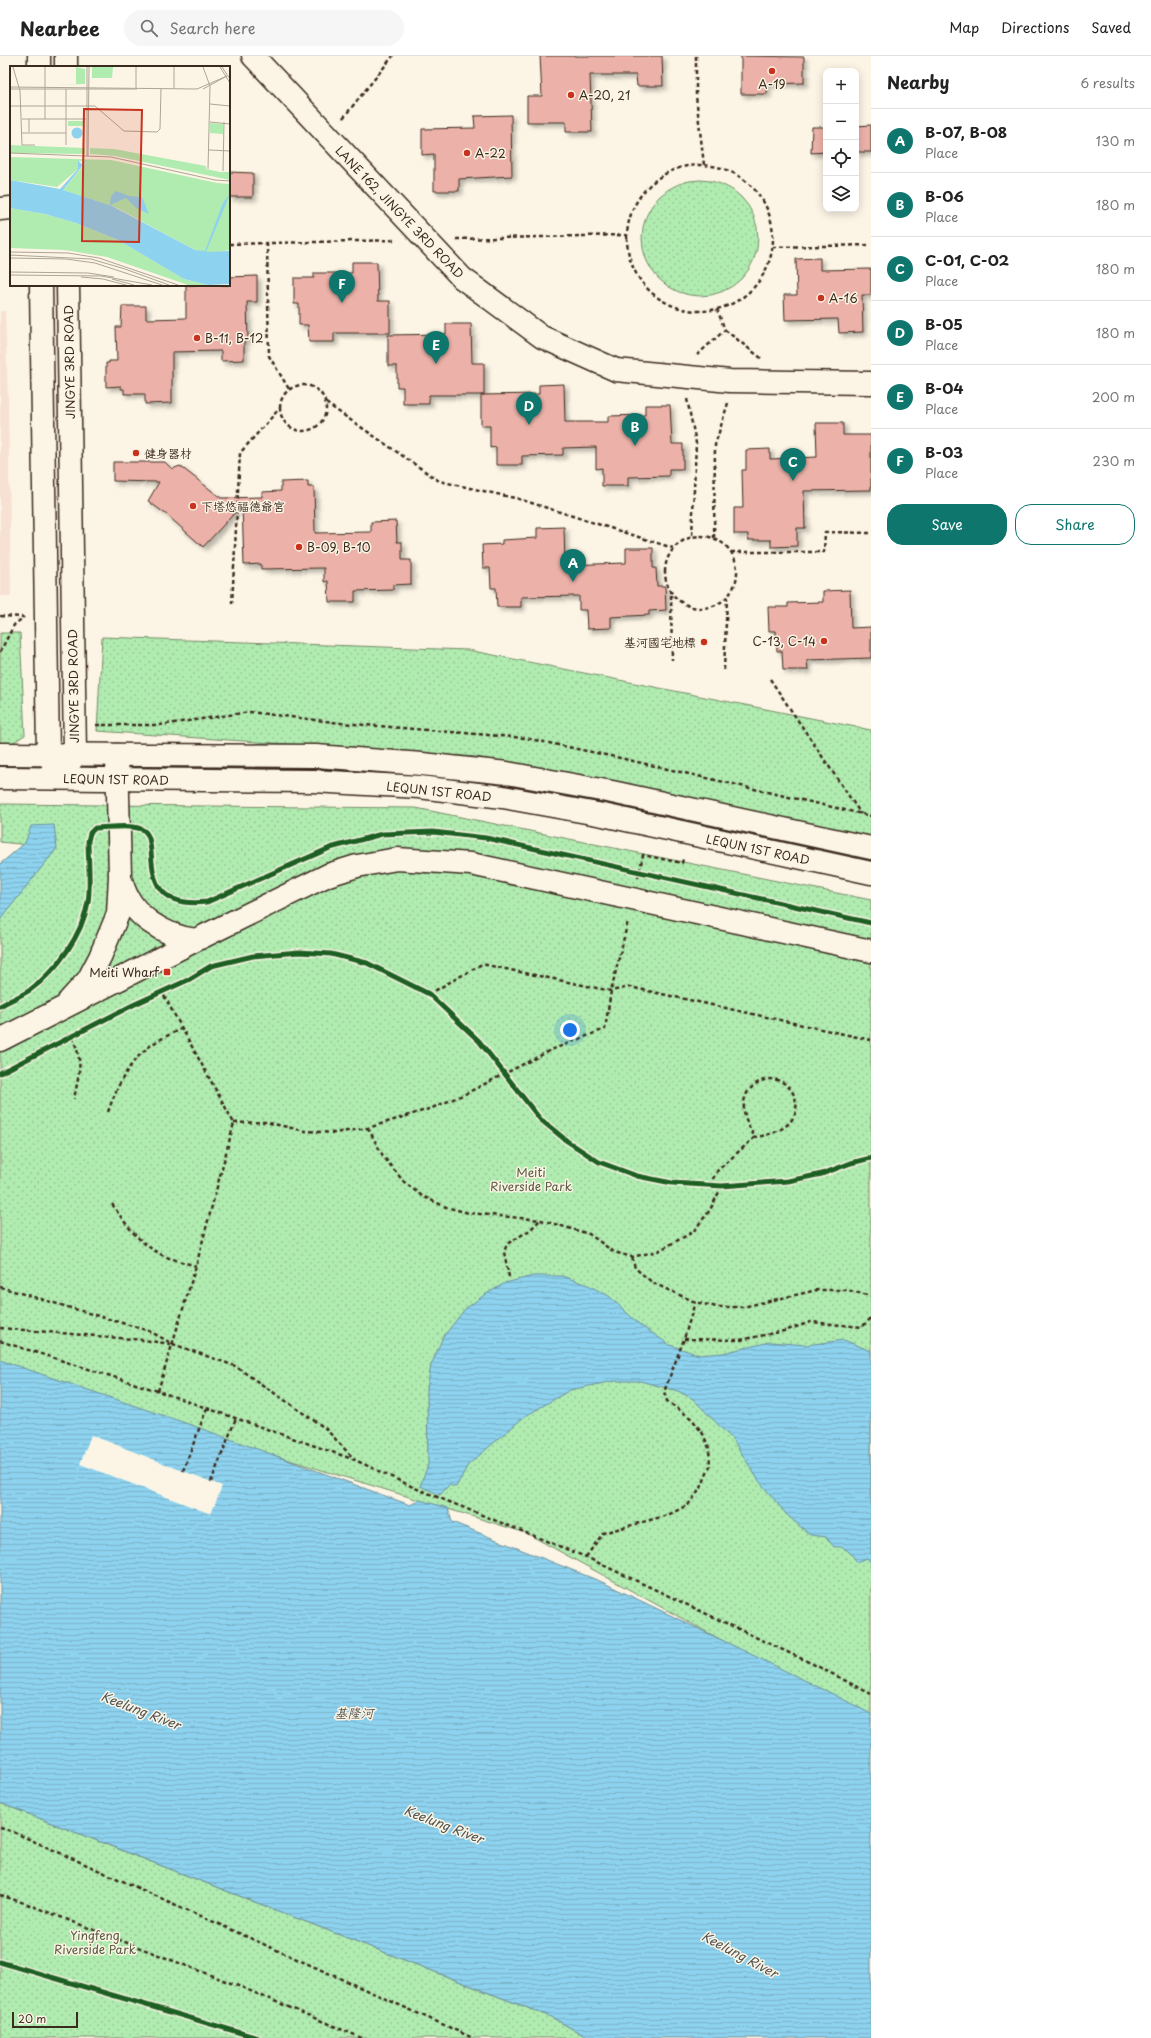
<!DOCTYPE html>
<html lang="en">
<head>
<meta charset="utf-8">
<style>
	body { margin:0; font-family:"Playpen Sans","LXGW WenKai TC",sans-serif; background:#f6f6f6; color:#222 }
	.controls { position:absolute; right:12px; top:12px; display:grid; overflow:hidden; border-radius:8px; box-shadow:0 2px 10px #0003 }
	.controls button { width:36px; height:36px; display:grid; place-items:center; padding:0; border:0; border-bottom:1px solid #e0e0e0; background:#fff; color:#222; font:20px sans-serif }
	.scale { position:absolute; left:12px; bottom:10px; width:66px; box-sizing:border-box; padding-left:4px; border:2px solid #3b2a1e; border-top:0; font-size:11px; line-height:14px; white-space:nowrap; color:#3b2a1e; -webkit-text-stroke:3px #fcf5e5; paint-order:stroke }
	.you { position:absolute; left:570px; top:974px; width:14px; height:14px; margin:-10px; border:3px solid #fff; border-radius:50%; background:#1a73e8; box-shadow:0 0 0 6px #1a73e833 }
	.badge { display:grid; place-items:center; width:26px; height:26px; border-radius:50%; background:#0f766e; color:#fff; font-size:13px; font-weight:700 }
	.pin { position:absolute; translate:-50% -33px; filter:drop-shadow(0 1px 2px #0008) }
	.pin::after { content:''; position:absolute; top:21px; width:14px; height:12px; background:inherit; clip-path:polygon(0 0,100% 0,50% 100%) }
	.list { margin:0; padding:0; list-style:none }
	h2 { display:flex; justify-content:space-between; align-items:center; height:52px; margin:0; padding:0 16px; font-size:17px }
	h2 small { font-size:13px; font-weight:400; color:#767676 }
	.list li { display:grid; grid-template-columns:26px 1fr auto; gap:12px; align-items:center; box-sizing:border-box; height:64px; padding:0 16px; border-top:1px solid #e0e0e0 }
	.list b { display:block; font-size:15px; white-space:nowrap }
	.list p { margin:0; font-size:13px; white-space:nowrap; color:#767676 }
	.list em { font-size:13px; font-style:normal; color:#767676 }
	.actions { display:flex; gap:8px; padding:12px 16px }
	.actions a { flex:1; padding:9px 0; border:1px solid #0f766e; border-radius:16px; text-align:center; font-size:14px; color:#0f766e }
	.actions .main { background:#0f766e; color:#fff }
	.icon { flex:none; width:22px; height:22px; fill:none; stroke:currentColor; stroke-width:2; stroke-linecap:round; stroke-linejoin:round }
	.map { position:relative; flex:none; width:871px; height:1982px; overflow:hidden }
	header { display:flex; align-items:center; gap:24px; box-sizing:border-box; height:56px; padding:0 20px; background:#fff; border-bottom:1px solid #e0e0e0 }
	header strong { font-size:19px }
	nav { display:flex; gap:22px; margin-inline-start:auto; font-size:14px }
	.search { width:280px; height:36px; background:#f6f6f6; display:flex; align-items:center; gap:10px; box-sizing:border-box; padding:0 14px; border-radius:22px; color:#767676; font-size:15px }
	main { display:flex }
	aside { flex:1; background:#fff }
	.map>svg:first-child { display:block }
	.built { fill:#f7e1d3 }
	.park { fill:url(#park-dots); stroke:#768a67 }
	.water { fill:url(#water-rules); stroke:#6c8f9b }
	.pier { fill:#fcf5e5 }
	.building { fill:#ecb2a9; stroke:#3b2a1e; filter:url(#shadow) }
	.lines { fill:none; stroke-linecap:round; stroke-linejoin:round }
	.minor-casing { stroke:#3b2a1e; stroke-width:25 }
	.major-casing { stroke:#3b2a1e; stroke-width:25 }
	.path { stroke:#3b2a1e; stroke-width:2.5; stroke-dasharray:4 3; stroke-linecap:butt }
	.minor { stroke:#fcf5e5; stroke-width:22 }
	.major { stroke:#fcf5e5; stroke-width:22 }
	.cycleway-casing { stroke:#fcf5e5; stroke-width:8 }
	.cycleway { stroke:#1b5e20; stroke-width:5 }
	.poi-dot { fill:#c8321e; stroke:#fcf5e5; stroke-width:1.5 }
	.labels { text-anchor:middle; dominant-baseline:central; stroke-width:3; stroke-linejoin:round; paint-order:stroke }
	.poi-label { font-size:12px; fill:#3b2a1e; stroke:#fcf5e5; text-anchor:start }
	.street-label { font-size:12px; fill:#3b2a1e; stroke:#fcf5e5 }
	.park-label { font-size:12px; fill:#585a42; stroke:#fcf5e5 }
	.water-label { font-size:13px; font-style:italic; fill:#505452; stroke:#fcf5e5 }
	.inset-road { fill:none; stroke:#afa495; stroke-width:1 }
	.view { fill:#c8321e; fill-opacity:0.15; stroke:#c8321e; stroke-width:2 }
	.inset-edge { fill:none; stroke:#3b2a1e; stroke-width:2 }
</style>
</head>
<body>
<header>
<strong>Nearbee</strong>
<div class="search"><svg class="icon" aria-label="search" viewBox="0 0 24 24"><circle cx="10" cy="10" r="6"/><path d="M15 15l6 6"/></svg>Search here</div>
<nav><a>Map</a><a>Directions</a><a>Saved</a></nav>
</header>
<main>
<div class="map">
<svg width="871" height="1982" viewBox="0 0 871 1982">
	<defs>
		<pattern id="park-dots" width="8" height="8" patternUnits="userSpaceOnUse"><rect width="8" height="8" fill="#b0ebb0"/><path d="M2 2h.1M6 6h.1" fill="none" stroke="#98ca97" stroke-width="1.8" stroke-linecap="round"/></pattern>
		<pattern id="water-rules" width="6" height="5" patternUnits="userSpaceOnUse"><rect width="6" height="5" fill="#8dd2ee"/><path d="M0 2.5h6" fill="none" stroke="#7bb4cc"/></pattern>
		<filter id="shadow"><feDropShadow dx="3.5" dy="3.5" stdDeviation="2" flood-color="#0004"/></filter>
	</defs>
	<rect width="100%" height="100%" fill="#fcf5e5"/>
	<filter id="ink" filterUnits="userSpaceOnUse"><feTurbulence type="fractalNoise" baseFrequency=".025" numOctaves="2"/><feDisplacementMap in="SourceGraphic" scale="8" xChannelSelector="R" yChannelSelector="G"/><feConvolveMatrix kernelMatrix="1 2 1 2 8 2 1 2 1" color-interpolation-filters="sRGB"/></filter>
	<g filter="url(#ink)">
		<path class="built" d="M 0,255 L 5,255 L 8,343 L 11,540 L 0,540 Z"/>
		<path class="park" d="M642 182a58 58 0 1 1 116 0a58 58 0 1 1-116 0Z
			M 0,577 L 20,577 L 25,679 L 9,689 L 0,689 Z
			M 102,581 L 468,594 L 871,674 L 871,782 L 477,701 L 97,675 Z
			M 0,748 L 416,752 L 871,844 L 871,1666 L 526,1477 L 0,1315 L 0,861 L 57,792 L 0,786 Z
			M 0,1747 L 551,1961 L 589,1982 L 0,1982 Z"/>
		<path class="water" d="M 54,769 L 57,792 L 0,864 L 0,808 L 25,787 L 31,770 Z
			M 533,1220 L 562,1220 L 588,1229 L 609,1240 L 640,1269 L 670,1289 L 699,1299 L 723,1297 L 770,1286 L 806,1289 L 844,1284 L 871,1295 L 871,1507 L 867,1502 L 857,1506 C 851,1498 846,1489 834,1491 L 826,1481 L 810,1479 L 786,1458 L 759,1425 L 733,1384 L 693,1343 L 678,1335 L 640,1325 L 614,1325 L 570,1334 L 524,1361 L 468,1409 L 456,1431 L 449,1429 L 440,1439 L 420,1430 L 428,1409 L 427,1333 L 431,1309 L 443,1281 L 465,1253 L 483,1240 L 505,1227 Z
			M 0,1304 L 200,1372 L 410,1449 L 420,1444 L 448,1452 L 452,1466 L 602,1526 L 835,1639 L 871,1658 L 871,1982 L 589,1982 L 551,1961 L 0,1747 Z"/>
		<path class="pier" d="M 91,1379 L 222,1430 L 211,1458 L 80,1408 Z"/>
		<path class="building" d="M 540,0 L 662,0 L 663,30 L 637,30 L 636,19 L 590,19 L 592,76 L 566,76 L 566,66 L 527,66 L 527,40 L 542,40 Z
			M 741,0 L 804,1 L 804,27 L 767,28 L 767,38 L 741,38 Z
			M 511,59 L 512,120 L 459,123 L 459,135 L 434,135 L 434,98 L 422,99 L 422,73 L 475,72 L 474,60 Z
			M 871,69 L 871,96 L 856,96 L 856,70 Z
			M 812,71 L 826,71 L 826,96 L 811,97 Z
			M 229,116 L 253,117 L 253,141 L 229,141 Z
			M 820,202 L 820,214 L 871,213 L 871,239 L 862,239 L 863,276 L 839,277 L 838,263 L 785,264 L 784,239 L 797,239 L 796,203 Z
			M 352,206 L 377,206 L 378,245 L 390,245 L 390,277 L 334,277 L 334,286 L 309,286 L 308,269 L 299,269 L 299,248 L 294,248 L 294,222 L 314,222 L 314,217 L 352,217 Z
			M 257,220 L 257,246 L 247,246 L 248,284 L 244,284 L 244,304 L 221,305 L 221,295 L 172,296 L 172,347 L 145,348 L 145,338 L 124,338 L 124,333 L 121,333 L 121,330 L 106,331 L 106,307 L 109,307 L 109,305 L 117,305 L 116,271 L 121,271 L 122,250 L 146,250 L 146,263 L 186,262 L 186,229 L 229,229 L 229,221 Z
			M 446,268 L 471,268 L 472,307 L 484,307 L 484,339 L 429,339 L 429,348 L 403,348 L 403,331 L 397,331 L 397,310 L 388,310 L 388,279 L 446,278 Z
			M 564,328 L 565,366 L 608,366 L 608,360 L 645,359 L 645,349 L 670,349 L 672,388 L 683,388 L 683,413 L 669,413 L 669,420 L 628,421 L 628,430 L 602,430 L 602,412 L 596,413 L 596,391 L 563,392 L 563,399 L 522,400 L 522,409 L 496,409 L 496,391 L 490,392 L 490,370 L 481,370 L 481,339 L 539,338 L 539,329 Z
			M 816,367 L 843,367 L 843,379 L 871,379 L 871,434 L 804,435 L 805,472 L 797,472 L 797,490 L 771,491 L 771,484 L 748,484 L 748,478 L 734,478 L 734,452 L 743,452 L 742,414 L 746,414 L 746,394 L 770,393 L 770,403 L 817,401 Z
			M 113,406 L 165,406 L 172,413 L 180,410 L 221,442 L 262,441 L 262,436 L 281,435 L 281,426 L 308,425 L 308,431 L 314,431 L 315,477 L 371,476 L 371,466 L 396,465 L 397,486 L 402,486 L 402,504 L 411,504 L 411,528 L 393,529 L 393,534 L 355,535 L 355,546 L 329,546 L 328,525 L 324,526 L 324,512 L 261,513 L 261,508 L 244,509 L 242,449 L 203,491 L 167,459 L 148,445 L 159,426 L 113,425 Z
			M 564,471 L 565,509 L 626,507 L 626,492 L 653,492 L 653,512 L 656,512 L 657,530 L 665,530 L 666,554 L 649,555 L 649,559 L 611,561 L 611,572 L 587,573 L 586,554 L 579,554 L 579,540 L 521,541 L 521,551 L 497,551 L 496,532 L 491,532 L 490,512 L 483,512 L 482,489 L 502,488 L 502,484 L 537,482 L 537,472 Z
			M 850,534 L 851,572 L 871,571 L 871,602 L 807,604 L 808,614 L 783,614 L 782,595 L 777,595 L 776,575 L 769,575 L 768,551 L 788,551 L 788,547 L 823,546 L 823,535 Z"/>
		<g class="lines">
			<defs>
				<path id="minor" d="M 39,0 L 39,11
					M 66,0 L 66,11
					M 253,0 L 462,222 L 542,281 L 616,314 L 730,325 L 871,327
					M 0,153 L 11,152
					M 41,229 L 48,698 L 57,715
					M 61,722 L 75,698 L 68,229
					M 122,827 C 131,860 164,880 196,884
					M 69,945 L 88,924 L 100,901 L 118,858 L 120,820 L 117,699
					M 0,984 L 196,884 L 328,819 L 357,810 L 397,803 L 471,808 L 871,895"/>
				<path id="major" d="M 0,698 L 316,700 L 422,708 L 507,717 L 612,736 L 871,792
					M 0,722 L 313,725 L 419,731 L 503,741 L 603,759 L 871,817"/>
			</defs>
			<use href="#minor" class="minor-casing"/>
			<use href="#major" class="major-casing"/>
			<path class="path" d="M 696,0 L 696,40 L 704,109
				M 343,62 L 393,0
				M627 182a73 73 0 1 1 146 0a73 73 0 1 1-146 0Z
				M 456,183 L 625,179
				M 267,187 L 269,300 L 289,333
				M 229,188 L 397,184
				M 773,191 L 871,189
				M 725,274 L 761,302
				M 697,299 L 725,274 L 717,253
				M280 352a23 23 0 1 1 46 0a23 23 0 1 1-46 0Z
				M 687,343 L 696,387 L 692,480
				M 326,347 L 439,425 L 519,443 L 673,492
				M665 516a36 36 0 1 1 72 0a36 36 0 1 1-72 0Z
				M 714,482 L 715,389 L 728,347
				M 731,496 L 824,496 L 825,476 L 871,477
				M 671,539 L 672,604
				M 232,548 L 240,397 L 279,353
				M 0,560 L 23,561
				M 0,596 L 14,569 L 24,561
				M 724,614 L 727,542
				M 770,623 L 861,758
				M 96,669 L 160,669 L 250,656 L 341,667 L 525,682 L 620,702 L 871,760
				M 638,822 L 643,799 L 682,807 L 683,803
				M 429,938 L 482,908 L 611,935 L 630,931 L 871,984
				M 72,981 C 84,1007 79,1016 74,1043
				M 108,1056 C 116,1033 126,1011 144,995 C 154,985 170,979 182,972
				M 234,1067 L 265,1066 L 305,1075 L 334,1077 L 368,1072 L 432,1052 L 465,1038 L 551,994 L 605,973 L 611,935 L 628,865
				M 368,1072 L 383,1100 L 404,1126 L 422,1140 L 446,1151 L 469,1157 L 541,1164 L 589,1178 L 614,1196 L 632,1201 L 658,1195 L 693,1176 L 710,1154 L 722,1130
				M 709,1129 L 718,1114 L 755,1081 C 747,1069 740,1053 746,1039 C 749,1033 754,1029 759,1026 C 792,1009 825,1072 755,1081
				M 112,1148 C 125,1167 137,1185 157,1196 C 168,1203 183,1206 196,1210
				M 632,1201 L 635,1212 L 653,1227 L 695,1246 L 717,1251 L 743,1251 L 817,1234 L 847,1234 L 871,1240
				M 509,1221 L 504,1196 L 507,1188 L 530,1174 L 540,1164
				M 0,1231 L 149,1275 L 173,1288 L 235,1310 L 325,1372 L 355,1404
				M 0,1272 L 144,1284 L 171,1288
				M 684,1283 L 740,1284 L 784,1275 L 811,1266 L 862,1271 L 871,1262
				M 0,1285 L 158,1335 L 355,1404 L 415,1432 L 586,1501 L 819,1611 L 871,1638
				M 158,1335 L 196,1210 L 234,1067 L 162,936
				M 183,1415 L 207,1352
				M 211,1426 L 236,1362
				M 586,1501 L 603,1477 L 668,1459 L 688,1449 L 701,1432 L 710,1410 L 709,1392 L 703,1378 L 692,1363 L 667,1345 L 664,1336 L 684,1283 L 695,1246
				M 0,1772 L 11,1775 L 473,1982
				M 0,1839 L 27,1848 L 241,1931 L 362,1982"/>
			<use href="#minor" class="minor"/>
			<use href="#major" class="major"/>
			<defs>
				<path id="cycleway" d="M 0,950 C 10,944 21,940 30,934 C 57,914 82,880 88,846 C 91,828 88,803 88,785 L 90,777 L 95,772 C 107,772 130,768 141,773 C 165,781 128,855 207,846 L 330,792 L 382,778 L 433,776 L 486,782 L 871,867
					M 0,1017 L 133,949 L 188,924 L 211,910 L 253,900 L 299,896 L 331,898 L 367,907 L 429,938 L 479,985 L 540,1063 L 567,1085 L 599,1106 L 637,1120 L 672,1127 L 722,1130 L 788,1125 L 822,1118 L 851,1107 L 871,1102
					M 0,1906 L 258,1982"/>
			</defs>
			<use href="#cycleway" class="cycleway-casing"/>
			<use href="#cycleway" class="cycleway"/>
		</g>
	</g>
	<g class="poi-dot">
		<circle cx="772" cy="15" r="4"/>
		<circle cx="571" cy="39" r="4"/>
		<circle cx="467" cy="97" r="4"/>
		<circle cx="821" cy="242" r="4"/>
		<circle cx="197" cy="282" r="4"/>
		<circle cx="136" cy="397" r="4"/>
		<circle cx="193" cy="450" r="4"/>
		<circle cx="299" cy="491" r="4"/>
		<circle cx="824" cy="585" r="4"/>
		<circle cx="704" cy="586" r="4"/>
		<rect x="163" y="912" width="8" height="8" rx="2"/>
	</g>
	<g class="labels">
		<g class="poi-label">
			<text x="772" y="28" text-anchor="middle">A-19</text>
			<text x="579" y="39">A-20, 21</text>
			<text x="475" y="97">A-22</text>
			<text x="829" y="242">A-16</text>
			<text x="205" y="282">B-11, B-12</text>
			<text x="144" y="397">健身器材</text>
			<text x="201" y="450">下塔悠福德爺宮</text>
			<text x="307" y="491">B-09, B-10</text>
			<text x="816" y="585" text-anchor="end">C-13, C-14</text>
			<text x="696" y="586" text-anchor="end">基河國宅地標</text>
			<text x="159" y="916" text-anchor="end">Meiti Wharf</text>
		</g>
		<g class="street-label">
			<text transform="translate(400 156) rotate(46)">LANE 162, JINGYE 3RD ROAD</text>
			<text transform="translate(69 306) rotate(-91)">JINGYE 3RD ROAD</text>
			<text transform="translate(73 630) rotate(-91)">JINGYE 3RD ROAD</text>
			<text transform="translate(116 723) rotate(1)">LEQUN 1ST ROAD</text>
			<text transform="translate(439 735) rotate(6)">LEQUN 1ST ROAD</text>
			<text transform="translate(758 793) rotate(12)">LEQUN 1ST ROAD</text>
		</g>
		<g class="park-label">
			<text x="531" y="1116">Meiti<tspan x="531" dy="14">Riverside Park</tspan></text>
			<text x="95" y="1879">Yingfeng<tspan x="95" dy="14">Riverside Park</tspan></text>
		</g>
		<g class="water-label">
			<text transform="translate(141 1654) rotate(21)">Keelung River</text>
			<text x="354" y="1656">基隆河</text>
			<text transform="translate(444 1768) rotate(21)">Keelung River</text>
			<text transform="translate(740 1898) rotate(28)">Keelung River</text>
		</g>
	</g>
	<g transform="translate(10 10)">
		<rect width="220" height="220" fill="#fcf5e5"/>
		<path d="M 82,1 L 103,1 L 102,12 L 82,12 Z" fill="#b0ebb0"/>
		<path d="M 66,1 L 75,3 L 75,18 L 39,19 L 66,18 ZM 58,55 L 74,55 L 74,60 L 58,60 ZM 200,57 L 213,58 L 213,68 L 200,67 ZM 0,79 L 75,82 L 75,88 L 0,87 ZM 80,82 L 104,83 L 196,100 L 196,103 L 210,106 L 220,106 L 220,114 L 105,90 L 80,88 ZM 0,91 L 101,94 L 207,117 L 220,118 L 220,184 L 203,187 L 185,184 L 107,142 L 53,124 L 76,96 L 69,95 L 68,103 L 47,121 L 0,114 ZM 0,142 L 35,148 L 66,157 L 108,174 L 174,213 L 198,219 L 178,219 L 97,191 L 55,184 L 0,182 Z" fill="#b0ebb0"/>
		<path d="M38.5 105a5.5 5.5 0 1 1 11 0a5.5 5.5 0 1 1-11 0ZM 215,140 L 220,142 L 220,153 L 211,158 L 219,171 L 211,179 L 200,176 ZM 192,141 L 199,147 L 193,158 L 187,145 ZM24 160a5 5 0 1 1 10 0a5 5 0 1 1-10 0ZM9.5 165a5.5 5.5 0 1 1 11 0a5.5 5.5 0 1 1-11 0Z" fill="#b0ebb0"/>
		<path d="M61.5 67a5.5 5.5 0 1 1 11 0a5.5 5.5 0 1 1-11 0ZM 77,94 L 53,124 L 102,140 L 185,184 L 195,185 L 213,137 L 220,128 L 196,186 L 220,185 L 220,218 L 198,219 L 174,213 L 108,174 L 66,157 L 35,148 L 0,142 L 0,114 L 50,123 L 68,103 L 68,95 L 72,98 ZM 106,125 L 119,130 L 132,131 L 139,148 L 126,142 L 116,132 L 100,139 L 101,130 Z" fill="#8dd2ee"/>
		<path class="inset-road" d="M 3,1 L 10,25 L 12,79 L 25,79M 35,1 L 35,53M 193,1 L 200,20 L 198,103M 210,1 L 220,17M 212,1 L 220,13M 0,21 L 187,23 L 217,10M 126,22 L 126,1M 0,23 L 127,23M 164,23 L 164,1M 193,23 L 217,10M 200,38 L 220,40M 0,40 L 85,40 L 114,65 L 147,66 L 150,63 L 151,23M 12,53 L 76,53M 19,53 L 19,66M 200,56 L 220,58M 12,67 L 56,67M 56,79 L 56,23M 199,84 L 220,85M 0,87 L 101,91 L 205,114 L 220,115M 77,90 L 77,1M 78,90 L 79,1M 213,105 L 214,56M 0,186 L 58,187 L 89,192 L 168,219M 0,189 L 81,193 L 115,203 L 159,219M 0,192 L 56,193 L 85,197 L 152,219M 0,206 L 78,207 L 104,211M 0,209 L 91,210 L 142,219M 71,211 L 93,213 L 116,219M 102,213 L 124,219"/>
		<path class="view" d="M 74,43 L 132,44 L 129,176 L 72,175 Z"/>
		<rect width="220" height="220" class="inset-edge"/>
	</g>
</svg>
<div class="controls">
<button>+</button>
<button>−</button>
<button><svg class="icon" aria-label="locate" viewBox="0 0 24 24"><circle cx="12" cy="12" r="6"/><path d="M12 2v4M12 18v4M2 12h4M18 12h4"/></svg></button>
<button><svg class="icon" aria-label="layers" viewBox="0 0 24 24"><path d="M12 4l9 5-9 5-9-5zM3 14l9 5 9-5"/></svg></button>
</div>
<div class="scale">20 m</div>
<div class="you"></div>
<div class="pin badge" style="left:573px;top:526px">A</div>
<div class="pin badge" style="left:635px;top:390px">B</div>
<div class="pin badge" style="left:793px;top:425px">C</div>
<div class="pin badge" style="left:529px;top:369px">D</div>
<div class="pin badge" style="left:436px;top:308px">E</div>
<div class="pin badge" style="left:342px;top:247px">F</div>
</div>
<aside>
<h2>Nearby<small>6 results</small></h2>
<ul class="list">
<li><span class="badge">A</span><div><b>B-07, B-08</b><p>Place</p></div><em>130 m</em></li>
<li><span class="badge">B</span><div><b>B-06</b><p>Place</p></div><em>180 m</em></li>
<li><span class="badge">C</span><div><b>C-01, C-02</b><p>Place</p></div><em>180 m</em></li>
<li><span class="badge">D</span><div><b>B-05</b><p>Place</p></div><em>180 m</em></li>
<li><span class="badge">E</span><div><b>B-04</b><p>Place</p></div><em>200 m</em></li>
<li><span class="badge">F</span><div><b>B-03</b><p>Place</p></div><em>230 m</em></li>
</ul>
<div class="actions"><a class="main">Save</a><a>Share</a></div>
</aside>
</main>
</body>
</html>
